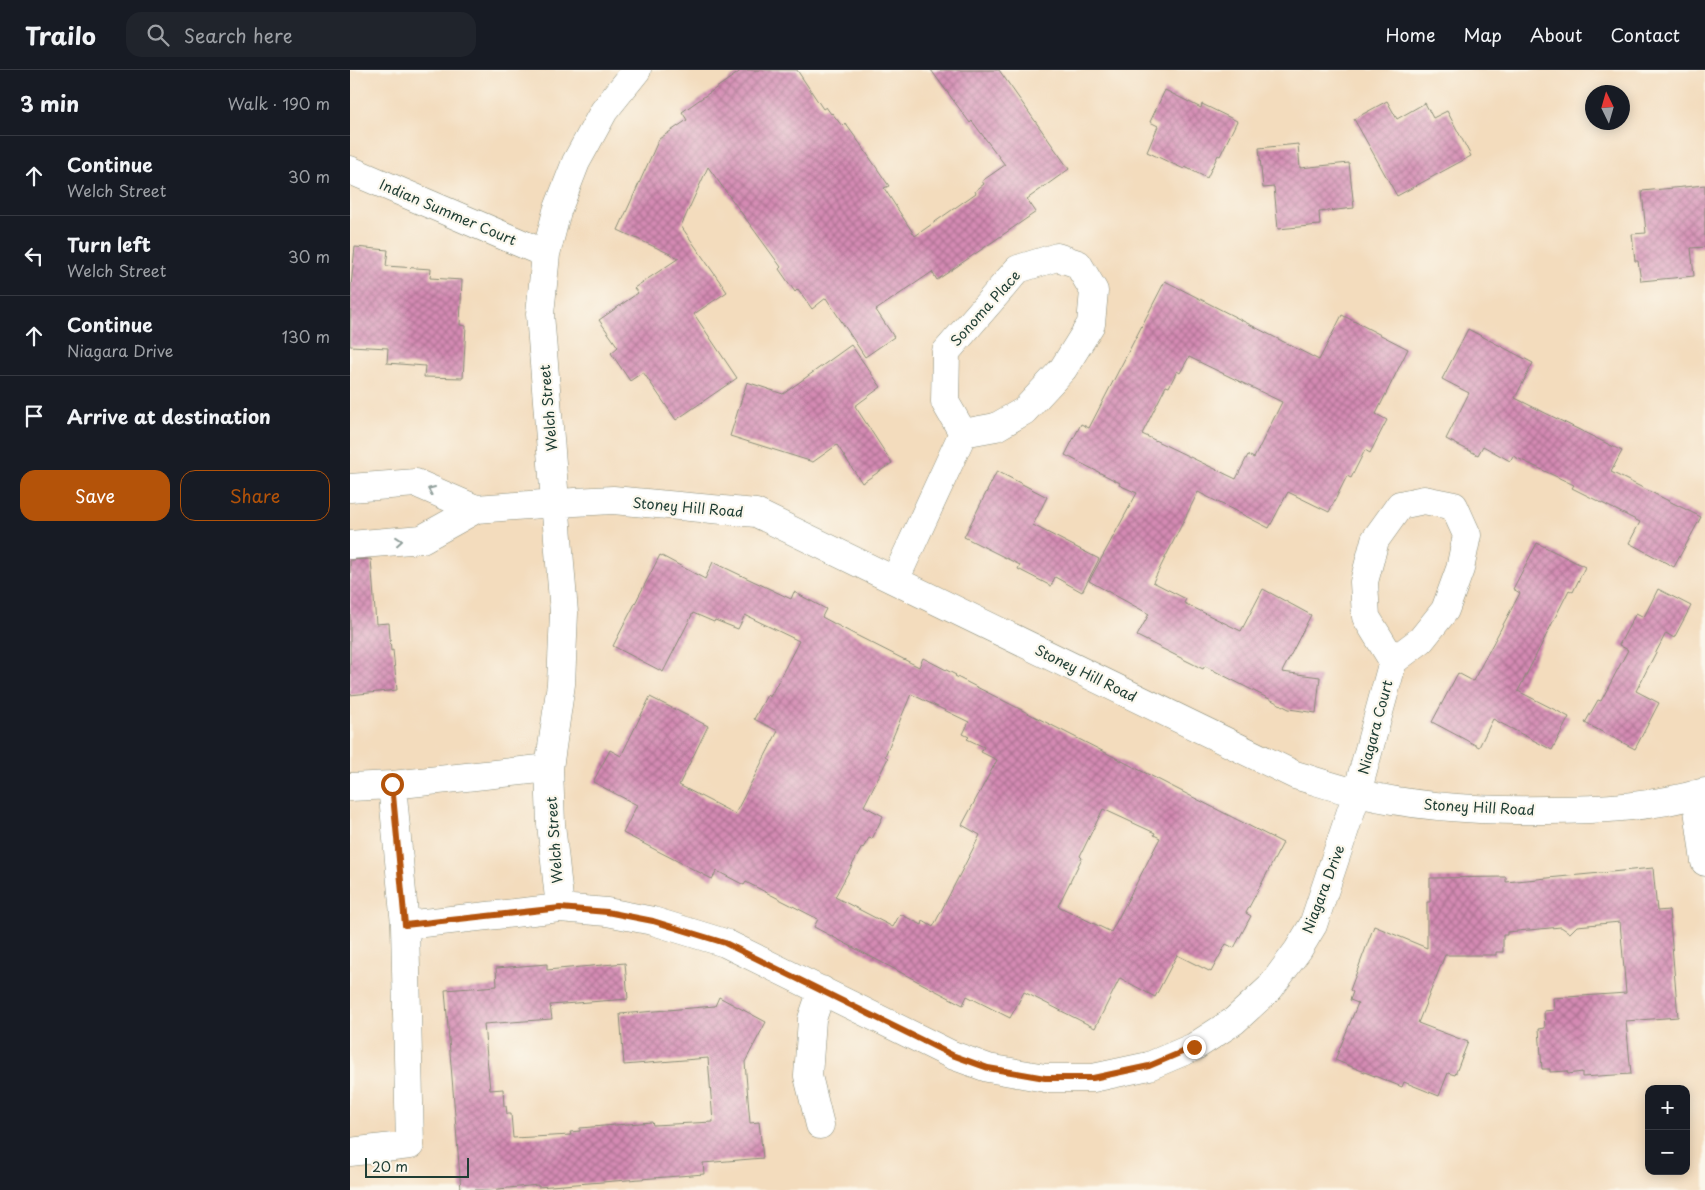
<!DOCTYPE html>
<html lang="en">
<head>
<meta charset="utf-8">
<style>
	body { margin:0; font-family:"Playpen Sans",sans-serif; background:#20242c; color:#f1f3f6 }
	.controls { position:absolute; right:15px; bottom:15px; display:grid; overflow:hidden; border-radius:10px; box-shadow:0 2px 12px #0003 }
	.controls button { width:45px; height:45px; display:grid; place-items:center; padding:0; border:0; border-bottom:1px solid #363941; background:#171b24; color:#f1f3f6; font:25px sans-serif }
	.compass { position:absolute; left:1235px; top:15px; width:45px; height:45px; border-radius:50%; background:#171b24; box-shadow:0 2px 12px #0003; rotate:355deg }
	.scale { position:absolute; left:15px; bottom:12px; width:104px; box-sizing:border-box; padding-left:5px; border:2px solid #1f3d34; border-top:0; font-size:14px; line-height:18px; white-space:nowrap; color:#1f3d34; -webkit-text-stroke:4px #fbf7ec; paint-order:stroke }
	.stop { position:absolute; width:15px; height:15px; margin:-11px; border:4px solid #b45309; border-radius:50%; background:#fff }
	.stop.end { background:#b45309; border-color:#fff; box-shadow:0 1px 5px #0008 }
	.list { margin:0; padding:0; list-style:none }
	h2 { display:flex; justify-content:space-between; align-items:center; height:65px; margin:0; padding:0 20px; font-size:21px }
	h2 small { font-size:16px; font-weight:400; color:#9ea1a6 }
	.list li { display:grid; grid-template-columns:32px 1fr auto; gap:15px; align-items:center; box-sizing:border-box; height:80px; padding:0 20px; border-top:1px solid #363941 }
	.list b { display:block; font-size:19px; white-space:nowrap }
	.list p { margin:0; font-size:16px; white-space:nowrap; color:#9ea1a6 }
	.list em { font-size:16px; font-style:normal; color:#9ea1a6 }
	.actions { display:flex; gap:10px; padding:15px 20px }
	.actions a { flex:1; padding:11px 0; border:1px solid #b45309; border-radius:15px; text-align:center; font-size:18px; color:#b45309 }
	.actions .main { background:#b45309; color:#fff }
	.icon { flex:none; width:28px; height:28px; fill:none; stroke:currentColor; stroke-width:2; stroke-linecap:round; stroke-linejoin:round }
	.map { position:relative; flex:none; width:1355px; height:1120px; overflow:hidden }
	header { display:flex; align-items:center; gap:30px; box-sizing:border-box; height:70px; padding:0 25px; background:#171b24; border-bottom:1px solid #363941 }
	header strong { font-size:24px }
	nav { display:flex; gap:28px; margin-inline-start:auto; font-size:18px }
	.search { width:350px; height:45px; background:#20242c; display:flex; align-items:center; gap:12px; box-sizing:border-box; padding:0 18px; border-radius:15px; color:#9ea1a6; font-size:19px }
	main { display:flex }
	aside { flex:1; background:#171b24 }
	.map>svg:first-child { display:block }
	.building { fill:url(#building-cross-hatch); fill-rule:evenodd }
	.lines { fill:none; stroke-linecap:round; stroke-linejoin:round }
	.minor-casing { stroke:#898c78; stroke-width:29 }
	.minor { stroke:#fff; stroke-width:28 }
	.oneway { stroke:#8f9e9a }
	.route { stroke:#b45309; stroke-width:6 }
	.labels { text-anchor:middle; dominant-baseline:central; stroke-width:4.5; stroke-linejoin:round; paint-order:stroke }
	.street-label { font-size:14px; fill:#1f3d34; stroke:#fbf7ec }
</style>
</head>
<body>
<header>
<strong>Trailo</strong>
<div class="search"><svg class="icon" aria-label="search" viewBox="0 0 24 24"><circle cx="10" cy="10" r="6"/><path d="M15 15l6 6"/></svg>Search here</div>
<nav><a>Home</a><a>Map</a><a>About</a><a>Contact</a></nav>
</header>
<main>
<aside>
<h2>3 min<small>Walk · 190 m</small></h2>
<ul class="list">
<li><svg class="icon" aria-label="ahead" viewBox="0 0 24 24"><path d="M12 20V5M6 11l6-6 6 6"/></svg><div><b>Continue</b><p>Welch Street</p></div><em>30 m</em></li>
<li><svg class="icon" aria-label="left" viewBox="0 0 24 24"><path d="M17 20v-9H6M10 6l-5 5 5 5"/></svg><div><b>Turn left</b><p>Welch Street</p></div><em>30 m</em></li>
<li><svg class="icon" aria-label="ahead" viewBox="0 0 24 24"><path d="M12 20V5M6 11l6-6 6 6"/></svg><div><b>Continue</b><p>Niagara Drive</p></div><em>130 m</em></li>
<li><svg class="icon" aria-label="arrive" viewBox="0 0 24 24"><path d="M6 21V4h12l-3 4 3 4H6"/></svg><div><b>Arrive at destination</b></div></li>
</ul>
<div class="actions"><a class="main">Save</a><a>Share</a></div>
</aside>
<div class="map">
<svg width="1355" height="1120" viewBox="0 0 1355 1120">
	<defs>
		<pattern id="building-cross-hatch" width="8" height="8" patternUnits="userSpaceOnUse" patternTransform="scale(1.25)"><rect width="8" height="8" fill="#d48ab3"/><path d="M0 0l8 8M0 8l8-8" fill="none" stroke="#ab7292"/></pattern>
	</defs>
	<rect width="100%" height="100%" fill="#fbf7ec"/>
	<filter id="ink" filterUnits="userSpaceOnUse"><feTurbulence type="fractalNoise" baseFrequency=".02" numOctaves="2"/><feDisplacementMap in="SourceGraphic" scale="10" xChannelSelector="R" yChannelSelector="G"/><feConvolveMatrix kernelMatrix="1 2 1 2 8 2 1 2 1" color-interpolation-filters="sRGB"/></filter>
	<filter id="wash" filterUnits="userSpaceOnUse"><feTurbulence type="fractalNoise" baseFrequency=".0096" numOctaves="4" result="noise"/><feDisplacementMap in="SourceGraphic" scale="20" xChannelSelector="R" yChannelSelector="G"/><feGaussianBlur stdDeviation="1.12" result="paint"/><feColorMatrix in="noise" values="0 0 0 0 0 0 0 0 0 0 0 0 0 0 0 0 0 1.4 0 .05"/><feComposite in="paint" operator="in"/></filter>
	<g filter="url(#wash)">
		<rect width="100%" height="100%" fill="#f3dcbd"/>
		<g id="blocks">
			<path class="building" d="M 392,0 L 447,0 L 473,39 L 476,37 L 481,44 L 482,43 L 492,56 L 495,53 L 511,75 L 539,116 L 534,118 L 565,166 L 626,123 L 625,121 L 634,114 L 632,111 L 655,95 L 622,51 L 620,53 L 581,0 L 649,0 L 719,99 L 677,129 L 686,142 L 587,210 L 582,202 L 526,240 L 544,267 L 515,287 L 476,228 L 462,239 L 448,219 L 445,222 L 429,199 L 431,197 L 358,97 L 331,156 L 377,222 L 344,244 L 387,308 L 326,350 L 293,302 L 280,311 L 261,283 L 268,277 L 249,250 L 288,223 L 284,218 L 329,188 L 268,160 L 309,69 L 337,50 L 332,42 Z
				M 815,20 L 851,38 L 852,34 L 887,51 L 870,86 L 868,85 L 857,108 L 835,97 L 834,99 L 797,82 L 808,56 L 800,52 Z
				M 1037,31 L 1047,49 L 1075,33 L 1083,48 L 1097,41 L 1121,86 L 1047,126 L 1004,49 Z
				M 948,74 L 950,98 L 999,93 L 1004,138 L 969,142 L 970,155 L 928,159 L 924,117 L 913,118 L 909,78 Z
				M 1355,115 L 1355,177 L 1341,178 L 1344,206 L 1291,211 L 1288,191 L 1285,191 L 1282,164 L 1296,163 L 1292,121 Z
				M 5,177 L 38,180 L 36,196 L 81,199 L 80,208 L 112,210 L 110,255 L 116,256 L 113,308 L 74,307 L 75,296 L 37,293 L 38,278 L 0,276 L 1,216 Z
				M 815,211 L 969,290 L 992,245 L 1058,279 L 1026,344 L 1037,350 L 1020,383 L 1015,380 L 1001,408 L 997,406 L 979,442 L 938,422 L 919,458 L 848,422 L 803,512 L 836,529 L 834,533 L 891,561 L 913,519 L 961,545 L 932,602 L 970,607 L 966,643 L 939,639 L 855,596 L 853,599 L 787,566 L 799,544 L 739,511 L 787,423 L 769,415 L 770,413 L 715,385 L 731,354 L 739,358 ZM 839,287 L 932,332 L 904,388 L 898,385 L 886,409 L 792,364 L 816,316 L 819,317 L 827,301 L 830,303 Z
				M 1118,259 L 1183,293 L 1165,328 L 1272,381 L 1261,402 L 1351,447 L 1324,497 L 1279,473 L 1290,452 L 1222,418 L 1224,415 L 1163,386 L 1160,391 L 1133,376 L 1128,385 L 1096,369 L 1119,323 L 1092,309 Z
				M 501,275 L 531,317 L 505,336 L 542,393 L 512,413 L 487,375 L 463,392 L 380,366 L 397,312 L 433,324 Z
				M 647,401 L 697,427 L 683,455 L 749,489 L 732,522 L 705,507 L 701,516 L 668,499 L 670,495 L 614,467 Z
				M 1187,473 L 1235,497 L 1223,522 L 1219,520 L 1168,621 L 1219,647 L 1202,680 L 1143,649 L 1129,677 L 1082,652 L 1108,603 L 1123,611 L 1170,523 L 1163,519 Z
				M 310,485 L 355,509 L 363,492 L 441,529 L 444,522 L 476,539 L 472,547 L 500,562 L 569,597 L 573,588 L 606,605 L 605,606 L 933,773 L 896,843 L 901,846 L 884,878 L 876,874 L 861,902 L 827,885 L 805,927 L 770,908 L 745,958 L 674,922 L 660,948 L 617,926 L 613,935 L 464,857 L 468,849 L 396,812 L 394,815 L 367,801 L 362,809 L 273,763 L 287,735 L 243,712 L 260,680 L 271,686 L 300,627 L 358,656 L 329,715 L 385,744 L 428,661 L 404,649 L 417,625 L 420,627 L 449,571 L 395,545 L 388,559 L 365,550 L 364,552 L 343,543 L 313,602 L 263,576 ZM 561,624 L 619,652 L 613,664 L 619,667 L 617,669 L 634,677 L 631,682 L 647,690 L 612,755 L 630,765 L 583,857 L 573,851 L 572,855 L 550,844 L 543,857 L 485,827 L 512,777 L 513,778 L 519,768 L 522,769 L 533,746 L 514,736 L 538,688 L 535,686 ZM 753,739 L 805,763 L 804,765 L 810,768 L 761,862 L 708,836 L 732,788 L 730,786 Z
				M 21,489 L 26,554 L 39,553 L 41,581 L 43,580 L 47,620 L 0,625 L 0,490 Z
				M 1308,519 L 1341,536 L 1324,568 L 1316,563 L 1286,621 L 1309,633 L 1285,679 L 1235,653 L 1248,630 L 1251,631 L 1278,580 L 1269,575 L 1286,543 L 1294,547 Z
				M 1303,798 L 1307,841 L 1319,840 L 1328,947 L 1276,951 L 1281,1004 L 1232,1007 L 1232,1002 L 1218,1004 L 1217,1001 L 1200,1002 L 1200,999 L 1192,999 L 1189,959 L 1195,958 L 1194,941 L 1204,940 L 1203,928 L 1276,923 L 1270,852 L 1227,856 L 1220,863 L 1211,857 L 1157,862 L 1157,865 L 1153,865 L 1153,882 L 1146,882 L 1146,885 L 1095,885 L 1068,953 L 1118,972 L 1105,1005 L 1098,1003 L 1089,1026 L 1054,1012 L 1052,1017 L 985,990 L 1008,933 L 1000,930 L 1003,922 L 1000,920 L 1024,856 L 1077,878 L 1077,832 L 1080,832 L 1080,808 L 1156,807 L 1156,812 Z
				M 275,893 L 278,929 L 200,935 L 202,949 L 134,954 L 140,1020 L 153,1019 L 154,1036 L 156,1036 L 157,1044 L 161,1044 L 163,1068 L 221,1065 L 220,1062 L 230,1061 L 230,1058 L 302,1052 L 303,1055 L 363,1052 L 358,988 L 274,995 L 270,944 L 365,936 L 369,927 L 416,952 L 395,992 L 400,1053 L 409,1052 L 413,1088 L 353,1093 L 354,1104 L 188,1117 L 188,1115 L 139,1120 L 111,1120 L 95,920 L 147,916 L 146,898 L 197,894 L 197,900 Z"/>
		</g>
	</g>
	<g filter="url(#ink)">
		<use href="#blocks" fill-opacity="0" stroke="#898c78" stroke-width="1"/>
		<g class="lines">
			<defs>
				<path id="minor" d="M 0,100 L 196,184
					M 0,418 L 66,413 L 126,439
					M 0,475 L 72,469 L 126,439 L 206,433 L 263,430 L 406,443 L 945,705 C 966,711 986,718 1007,723 C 1069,738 1133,741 1197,740 C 1250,740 1304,737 1355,722
					M 545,510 L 613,363 L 646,357 L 674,341 L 713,299 L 741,254 L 744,221 L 728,194 L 707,187 L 668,199 L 596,282 L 595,332 L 613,363
					M 0,717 L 42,715
					M 1346,724 L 1355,792
					M 210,838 L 201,754 L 199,698 L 211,614 L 214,543 L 190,244 L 196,184 L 207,141 L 226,92 L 254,41 L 287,0
					M 55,855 L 210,838 L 257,842 L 303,851 L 375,873 L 602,985 L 638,998 L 695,1008 L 743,1008 L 799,996 L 844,977 L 884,951 L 920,918 L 948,880 L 963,855 L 1007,723 L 1043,591 L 1071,570 L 1095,540 L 1110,499 L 1117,465 L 1104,436 L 1074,430 L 1050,435 L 1025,470 L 1014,512 L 1016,547 L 1043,591
					M 470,1055 L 458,1006 L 462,949 L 472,920
					M 0,1082 L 60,1075 L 55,855 L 42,715 L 199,698"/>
			</defs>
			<use href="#minor" class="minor-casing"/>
			<use href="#minor" class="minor"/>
		</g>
		<defs><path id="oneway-chevron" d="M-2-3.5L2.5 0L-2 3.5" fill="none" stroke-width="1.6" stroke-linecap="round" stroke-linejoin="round" transform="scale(1.25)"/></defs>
		<g class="oneway">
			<use href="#oneway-chevron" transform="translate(81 420) rotate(-157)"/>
			<use href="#oneway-chevron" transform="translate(49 471) rotate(-5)"/>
		</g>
	</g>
	<g class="lines" filter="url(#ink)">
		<path class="route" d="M 42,714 L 55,855 L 210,838 L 257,842 L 303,851 L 375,873 L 602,985 L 638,998 L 695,1008 L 743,1008 L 799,996 L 844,977"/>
	</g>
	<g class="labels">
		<g class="street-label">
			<text transform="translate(98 142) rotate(23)">Indian Summer Court</text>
			<text transform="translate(635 238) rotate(-48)">Sonoma Place</text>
			<text transform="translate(198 338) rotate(-95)">Welch Street</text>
			<text transform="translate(338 437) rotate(5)">Stoney Hill Road</text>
			<text transform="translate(736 603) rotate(26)">Stoney Hill Road</text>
			<text transform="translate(1025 657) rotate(-75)">Niagara Court</text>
			<text transform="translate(1129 737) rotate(3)">Stoney Hill Road</text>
			<text transform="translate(204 770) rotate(-94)">Welch Street</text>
			<text transform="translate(973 819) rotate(-69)">Niagara Drive</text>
		</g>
	</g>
</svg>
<div class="controls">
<button>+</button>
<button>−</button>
</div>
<svg class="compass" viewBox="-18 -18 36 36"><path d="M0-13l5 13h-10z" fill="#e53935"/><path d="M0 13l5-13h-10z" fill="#9ea1a6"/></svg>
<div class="scale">20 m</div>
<div class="stop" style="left:42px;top:714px"></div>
<div class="stop end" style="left:844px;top:977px"></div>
</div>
</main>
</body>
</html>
